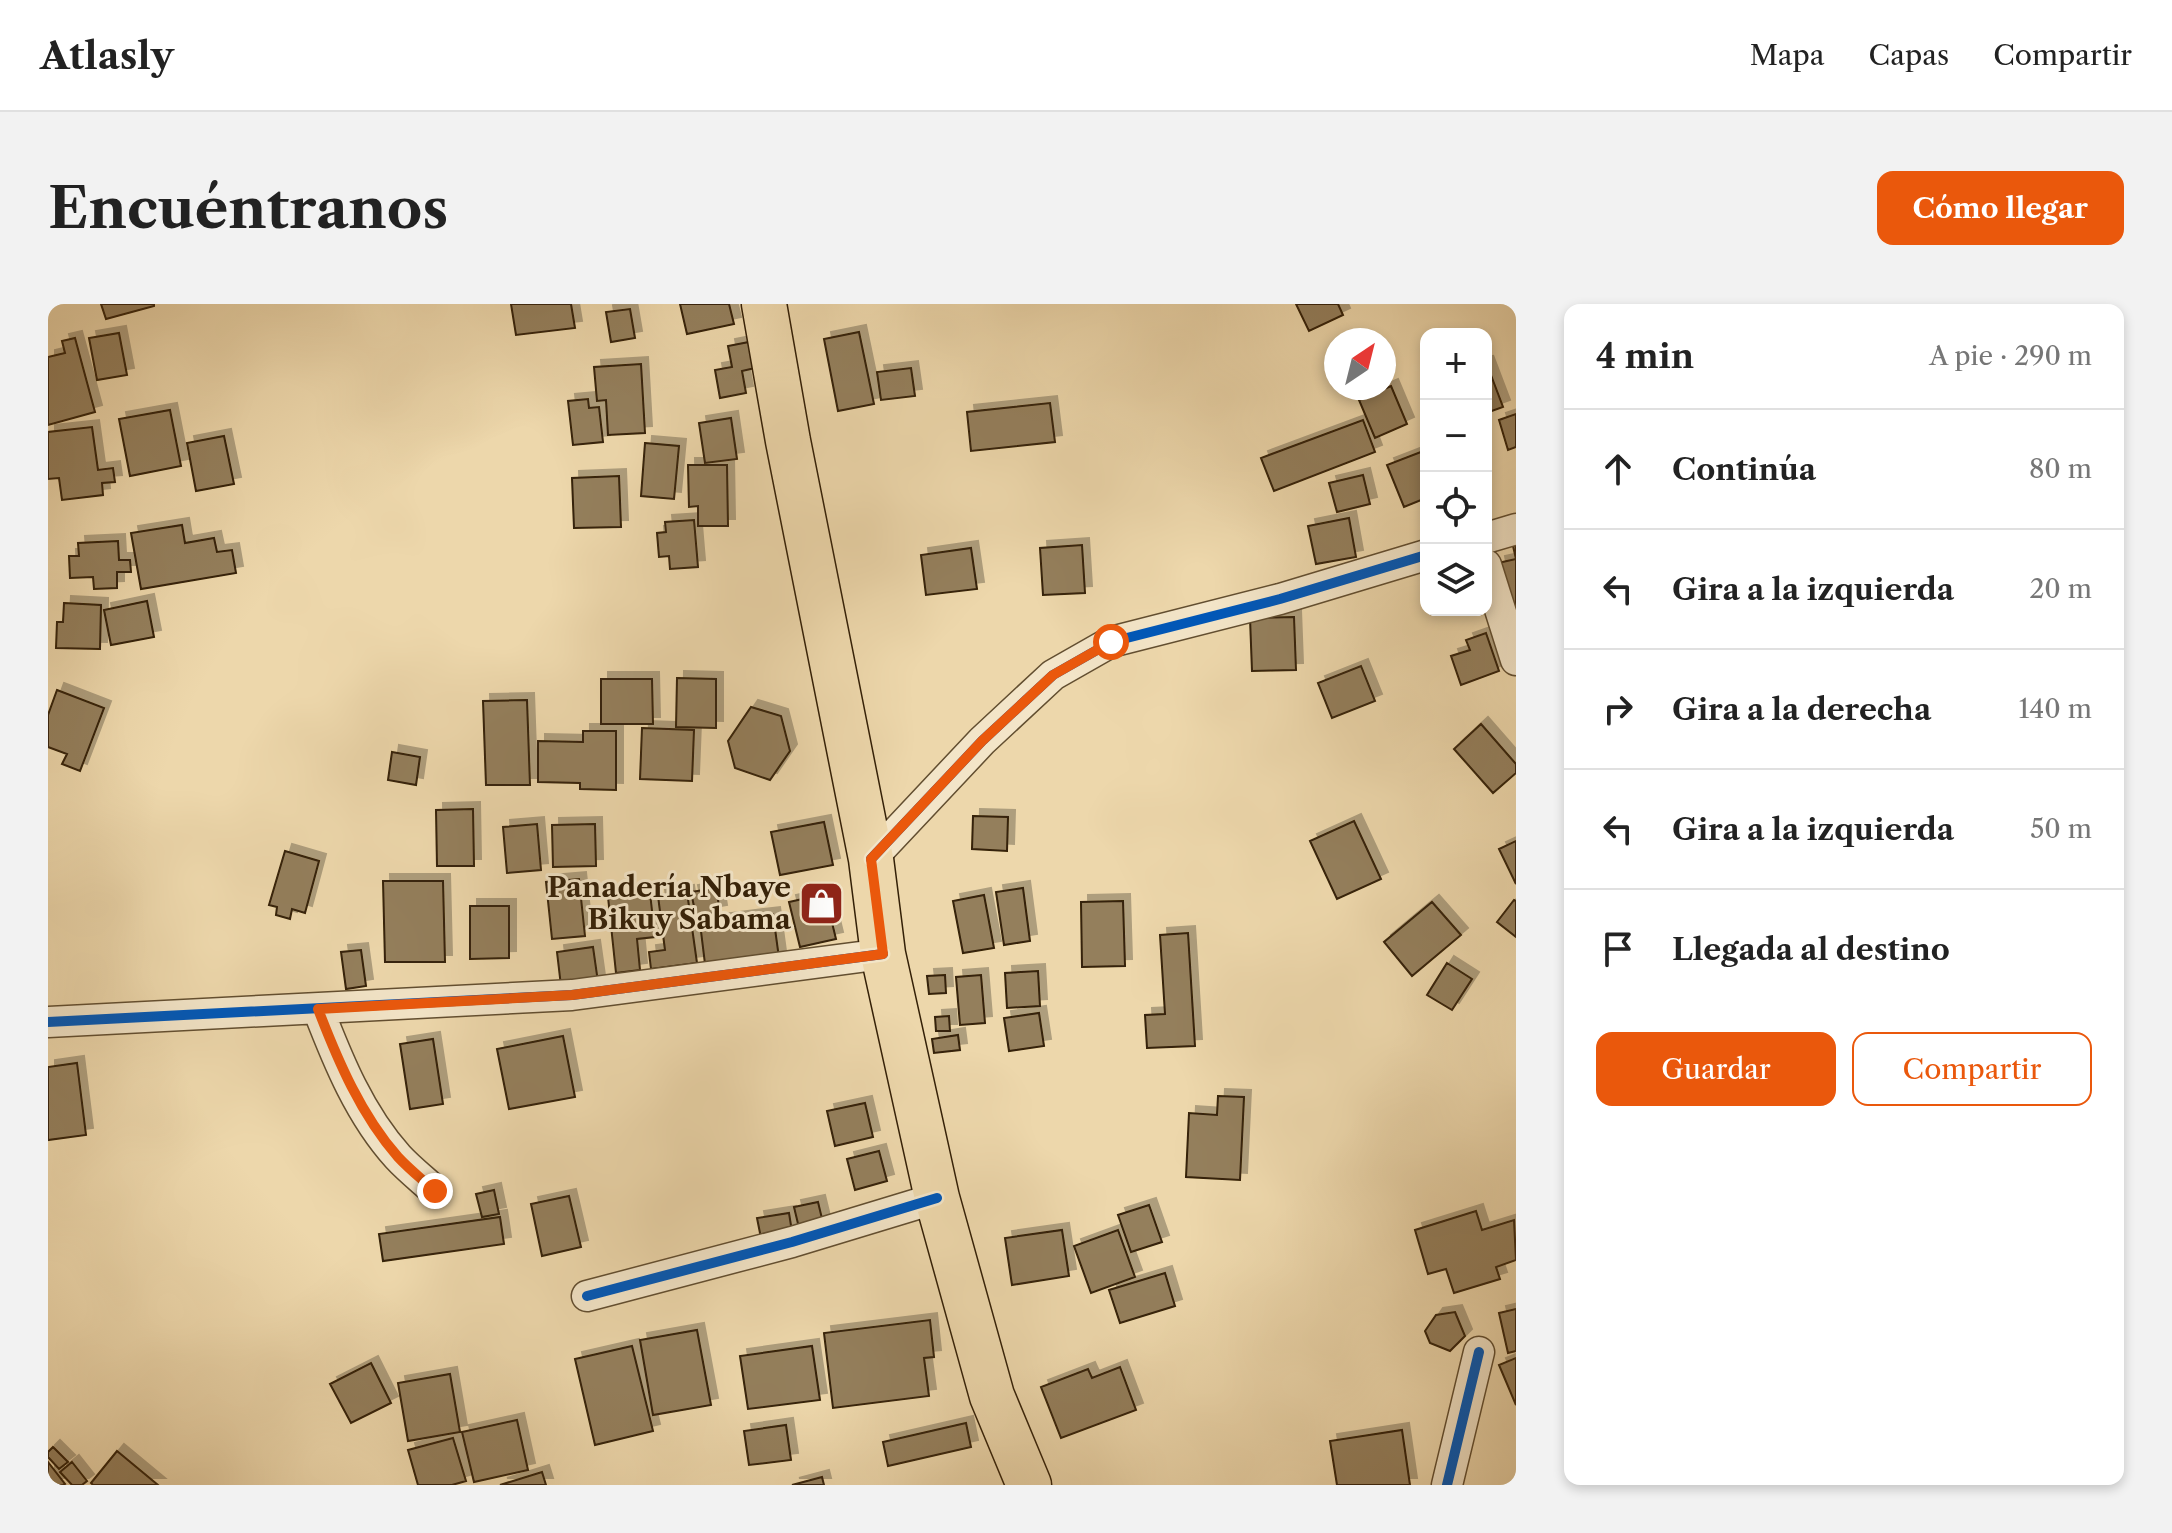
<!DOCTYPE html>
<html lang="es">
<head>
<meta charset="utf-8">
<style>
	body { margin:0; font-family:"Libre Caslon Text",serif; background:#f2f2f2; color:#222 }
	.controls { position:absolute; right:24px; top:24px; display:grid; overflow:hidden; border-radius:16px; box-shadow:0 4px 12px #0003 }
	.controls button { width:72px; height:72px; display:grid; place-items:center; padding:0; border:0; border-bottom:2px solid #e0e0e0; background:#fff; color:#222; font:40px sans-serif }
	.compass { position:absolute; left:1276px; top:24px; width:72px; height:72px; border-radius:50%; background:#fff; box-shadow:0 4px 12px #0003; rotate:35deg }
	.stop { position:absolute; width:24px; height:24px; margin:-18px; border:6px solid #ea580c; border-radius:50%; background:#fff }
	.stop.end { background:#ea580c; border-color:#fff; box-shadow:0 2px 8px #0008 }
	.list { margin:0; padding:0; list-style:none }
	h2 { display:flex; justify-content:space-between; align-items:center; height:104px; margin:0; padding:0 32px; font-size:34px }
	h2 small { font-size:26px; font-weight:400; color:#767676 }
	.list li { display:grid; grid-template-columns:52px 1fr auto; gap:24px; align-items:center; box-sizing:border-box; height:120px; padding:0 32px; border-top:2px solid #e0e0e0 }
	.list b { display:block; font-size:30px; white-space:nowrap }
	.list em { font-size:26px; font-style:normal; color:#767676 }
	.actions { display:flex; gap:16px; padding:24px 32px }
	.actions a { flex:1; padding:18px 0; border:2px solid #ea580c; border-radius:16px; text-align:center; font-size:28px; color:#ea580c }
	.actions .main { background:#ea580c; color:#fff }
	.icon { flex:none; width:44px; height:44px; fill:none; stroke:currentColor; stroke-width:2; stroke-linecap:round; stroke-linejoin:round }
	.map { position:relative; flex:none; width:1468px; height:1181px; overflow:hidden; border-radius:16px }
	header { display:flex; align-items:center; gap:48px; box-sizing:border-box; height:112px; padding:0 40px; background:#fff; border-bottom:2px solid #e0e0e0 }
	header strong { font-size:38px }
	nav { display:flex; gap:44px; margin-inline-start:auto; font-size:28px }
	.intro { display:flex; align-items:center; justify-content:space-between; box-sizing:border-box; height:192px; padding:0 48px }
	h1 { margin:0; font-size:56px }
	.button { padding:20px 36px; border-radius:16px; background:#ea580c; color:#fff; font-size:28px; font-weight:700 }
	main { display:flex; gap:48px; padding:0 48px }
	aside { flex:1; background:#fff; border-radius:16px; box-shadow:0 4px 12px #0003 }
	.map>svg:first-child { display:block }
	.building { fill:#947f5c; stroke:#342007; stroke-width:2; filter:url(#shadow) }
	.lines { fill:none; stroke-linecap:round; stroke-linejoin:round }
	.minor-casing { stroke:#624e30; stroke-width:33 }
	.primary-casing { stroke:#342007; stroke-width:47 }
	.minor { stroke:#f3e5c8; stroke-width:30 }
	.primary { stroke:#edd7ab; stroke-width:44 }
	.cycleway-casing { stroke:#f3e5c8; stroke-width:15 }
	.cycleway { stroke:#0057b8; stroke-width:10 }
	.route { stroke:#ea580c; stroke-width:10 }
	.labels { text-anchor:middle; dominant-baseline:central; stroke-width:6; stroke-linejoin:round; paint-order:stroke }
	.poi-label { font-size:28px; font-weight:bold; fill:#342007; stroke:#f3e5c8; text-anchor:end }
</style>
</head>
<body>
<header>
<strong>Atlasly</strong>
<nav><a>Mapa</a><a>Capas</a><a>Compartir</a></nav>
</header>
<div class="intro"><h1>Encuéntranos</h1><a class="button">Cómo llegar</a></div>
<main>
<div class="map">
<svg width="1468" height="1181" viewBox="0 0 1468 1181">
	<defs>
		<filter id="shadow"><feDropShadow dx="7" dy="-7" stdDeviation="0" flood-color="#0004"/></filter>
	</defs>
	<rect width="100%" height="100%" fill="#edd7ab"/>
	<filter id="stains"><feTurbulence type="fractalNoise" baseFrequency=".0025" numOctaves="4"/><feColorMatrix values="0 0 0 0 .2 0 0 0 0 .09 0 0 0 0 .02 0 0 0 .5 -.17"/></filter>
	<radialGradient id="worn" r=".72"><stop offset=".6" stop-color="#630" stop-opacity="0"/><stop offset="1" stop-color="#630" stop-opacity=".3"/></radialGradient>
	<path class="building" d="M 53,0 L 106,0 L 106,2 L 58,15 Z
		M 463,0 L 523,0 L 527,24 L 468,31 Z
		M 632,0 L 681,0 L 686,20 L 639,30 Z
		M 1248,0 L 1290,0 L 1295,11 L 1261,27 Z
		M 582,5 L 587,34 L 563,38 L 558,8 Z
		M 811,28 L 826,100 L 790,107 L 776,35 Z
		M 71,29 L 79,71 L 49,76 L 41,34 Z
		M 27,34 L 47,108 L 0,121 L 0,53 L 17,49 L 14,37 Z
		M 701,38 L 707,64 L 694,67 L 698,89 L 672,94 L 667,66 L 684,63 L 680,42 Z
		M 1438,58 L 1455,103 L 1438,109 Z
		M 593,60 L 597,129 L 560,131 L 558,96 L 549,97 L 546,63 Z
		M 863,64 L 867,92 L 833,96 L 829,68 Z
		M 1343,82 L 1359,120 L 1327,134 L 1311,96 Z
		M 540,95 L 541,104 L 551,103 L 555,138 L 525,141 L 520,97 Z
		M 1002,99 L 1007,138 L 923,147 L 919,108 Z
		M 122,106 L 133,162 L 82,172 L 71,115 Z
		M 1468,110 L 1468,143 L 1460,146 L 1451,116 Z
		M 683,114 L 689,155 L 657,159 L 651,119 Z
		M 1315,116 L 1327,148 L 1226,187 L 1213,154 Z
		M 44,123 L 50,166 L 65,164 L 67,178 L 54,179 L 55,191 L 14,196 L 11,174 L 0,175 L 0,128 Z
		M 176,132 L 186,180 L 148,187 L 139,139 Z
		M 597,139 L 631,142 L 626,195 L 593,192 Z
		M 1378,146 L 1378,194 L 1356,203 L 1339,161 Z
		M 640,161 L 679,161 L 680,222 L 650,222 L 650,202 L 641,203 Z
		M 1315,171 L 1322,200 L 1289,208 L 1281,179 Z
		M 571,172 L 573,223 L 526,224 L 524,174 Z
		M 1301,214 L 1308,253 L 1268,260 L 1260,222 Z
		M 646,216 L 650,263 L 622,265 L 621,252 L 611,253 L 609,229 L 618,228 L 617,218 Z
		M 134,221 L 137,239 L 166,234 L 169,248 L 184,246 L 188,269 L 93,285 L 83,229 Z
		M 70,237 L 71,256 L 82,256 L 83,268 L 69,268 L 69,284 L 46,285 L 45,273 L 22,274 L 21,252 L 31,252 L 30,239 Z
		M 1034,241 L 1037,289 L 995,291 L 992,244 Z
		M 1468,241 L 1468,300 L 1458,302 L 1450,259 L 1468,255 L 1465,242 Z
		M 923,244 L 929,285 L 878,291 L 873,251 Z
		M 99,297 L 106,333 L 63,341 L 56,306 Z
		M 16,299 L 53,301 L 52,345 L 8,344 L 9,318 L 15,318 Z
		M 1246,313 L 1248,366 L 1204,367 L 1202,314 Z
		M 1438,329 L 1451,367 L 1413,381 L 1403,352 L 1422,346 L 1418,336 Z
		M 1313,362 L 1327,397 L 1284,414 L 1270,379 Z
		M 629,374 L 668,375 L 668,424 L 628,423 Z
		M 553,375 L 604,375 L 605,420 L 553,420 Z
		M 9,386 L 56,404 L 32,467 L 14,460 L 19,450 L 0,443 L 0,411 Z
		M 479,396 L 482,481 L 438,481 L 435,397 Z
		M 703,403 L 733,412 L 742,447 L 722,476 L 687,464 L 680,437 Z
		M 1433,420 L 1468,460 L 1468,469 L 1445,489 L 1406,445 Z
		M 594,424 L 646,426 L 644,477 L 592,475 Z
		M 535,427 L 568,427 L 568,486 L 532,485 L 532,479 L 490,478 L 490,437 L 535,438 Z
		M 344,448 L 372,453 L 368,481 L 340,476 Z
		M 425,505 L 426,562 L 389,562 L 388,506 Z
		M 925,512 L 960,513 L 959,547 L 924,545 Z
		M 1306,517 L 1333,575 L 1289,595 L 1262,537 Z
		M 776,518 L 785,561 L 732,571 L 723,528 Z
		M 489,520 L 493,566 L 459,569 L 455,523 Z
		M 547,520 L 548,562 L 505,563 L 504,521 Z
		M 1468,537 L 1468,580 L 1451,545 Z
		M 237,547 L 271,557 L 257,609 L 244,605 L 242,615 L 228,611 L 229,603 L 221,601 Z
		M 531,575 L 537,632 L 504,635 L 498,578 Z
		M 335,577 L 395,577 L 397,658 L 337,658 Z
		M 668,584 L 672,608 L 648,612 L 643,588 Z
		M 975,584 L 982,637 L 956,641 L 948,588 Z
		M 639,588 L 649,659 L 603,665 L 601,648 L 617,646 L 610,592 Z
		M 602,589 L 607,633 L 589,635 L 592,666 L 568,669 L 560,593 Z
		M 777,590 L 788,635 L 752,643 L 741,598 Z
		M 936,591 L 946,644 L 915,649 L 905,597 Z
		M 1466,596 L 1468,597 L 1468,633 L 1449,618 Z
		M 1075,597 L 1077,662 L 1034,663 L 1033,598 Z
		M 1384,598 L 1413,631 L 1364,672 L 1336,638 Z
		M 422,602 L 461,602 L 461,654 L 422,655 Z
		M 725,610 L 731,654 L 658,668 L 652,619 Z
		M 1140,629 L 1147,742 L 1099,744 L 1097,711 L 1117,710 L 1112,631 Z
		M 545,643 L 550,678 L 513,682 L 509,648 Z
		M 313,646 L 318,682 L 298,685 L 293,648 Z
		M 1399,659 L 1424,675 L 1404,706 L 1379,691 Z
		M 990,667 L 992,702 L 959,704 L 957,669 Z
		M 897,671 L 898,689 L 881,690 L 879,672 Z
		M 933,671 L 937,719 L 912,721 L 908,673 Z
		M 991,709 L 996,742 L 961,747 L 956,714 Z
		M 901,712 L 902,727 L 888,727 L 887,713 Z
		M 910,731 L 912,746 L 886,749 L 884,735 Z
		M 515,732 L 527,793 L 461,805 L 449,745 Z
		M 385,735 L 395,800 L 362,805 L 352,740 Z
		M 29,759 L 38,831 L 0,836 L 0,763 Z
		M 1170,792 L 1196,793 L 1192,876 L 1138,873 L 1141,809 L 1169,811 Z
		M 817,799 L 825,833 L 787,842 L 779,807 Z
		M 831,847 L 839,877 L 807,886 L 799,855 Z
		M 446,886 L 451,910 L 434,913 L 428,890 Z
		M 521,892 L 533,943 L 494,952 L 483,900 Z
		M 770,898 L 776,923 L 752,928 L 746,903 Z
		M 1101,901 L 1114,938 L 1083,948 L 1070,911 Z
		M 1428,907 L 1434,926 L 1466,916 L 1468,956 L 1448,963 L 1452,975 L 1406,989 L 1398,965 L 1380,970 L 1367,926 Z
		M 741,909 L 745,934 L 714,939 L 709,914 Z
		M 452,913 L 456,940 L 335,957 L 331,930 Z
		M 1014,926 L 1021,972 L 964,981 L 957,934 Z
		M 1070,926 L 1087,973 L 1043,989 L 1026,942 Z
		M 1117,969 L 1127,1002 L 1072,1019 L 1061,986 Z
		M 1468,1005 L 1468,1047 L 1460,1049 L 1451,1009 Z
		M 1407,1008 L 1417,1032 L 1402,1047 L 1382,1039 L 1377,1027 L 1388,1011 Z
		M 882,1016 L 886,1053 L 876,1054 L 881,1092 L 785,1104 L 776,1029 Z
		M 649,1026 L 663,1101 L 605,1111 L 592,1036 Z
		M 584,1042 L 605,1127 L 547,1141 L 527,1055 Z
		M 764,1042 L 772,1096 L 700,1105 L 692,1052 Z
		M 1468,1054 L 1468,1101 L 1451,1061 Z
		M 323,1059 L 343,1099 L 303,1119 L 282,1080 Z
		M 1072,1063 L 1088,1106 L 1013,1134 L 993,1083 L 1040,1065 L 1044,1074 Z
		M 402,1070 L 412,1128 L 360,1137 L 350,1079 Z
		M 469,1116 L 480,1166 L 426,1178 L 414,1128 Z
		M 918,1119 L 923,1143 L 840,1162 L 835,1138 Z
		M 738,1121 L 743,1156 L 701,1161 L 696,1127 Z
		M 1354,1126 L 1362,1181 L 1289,1181 L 1282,1137 Z
		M 405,1134 L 418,1177 L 404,1181 L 370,1181 L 360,1146 Z
		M 5,1143 L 20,1158 L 11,1165 L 0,1153 L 0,1148 Z
		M 69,1147 L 110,1181 L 45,1181 L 43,1179 Z
		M 0,1158 L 17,1180 L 15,1181 L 0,1181 Z
		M 24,1158 L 39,1177 L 34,1181 L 24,1181 L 12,1168 Z
		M 494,1168 L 498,1181 L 452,1181 Z
		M 774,1173 L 776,1181 L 744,1181 Z"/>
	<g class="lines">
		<defs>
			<path id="minor" d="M 1438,234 L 1468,225
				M 1438,261 L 1468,356
				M 823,555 L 934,437 L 1005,371 L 1063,338 L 1232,295 L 1378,251
				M 270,705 C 290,757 312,811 350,853 C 361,865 375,876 387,887
				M 0,718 L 524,691 L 835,650
				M 539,992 L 744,938 L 889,894
				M 1399,1181 L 1431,1048"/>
			<path id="primary" d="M 716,0 L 740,137 L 823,555 L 835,650 L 889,894 L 944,1092 L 981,1181"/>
		</defs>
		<use href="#minor" class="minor-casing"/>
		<use href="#primary" class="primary-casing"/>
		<use href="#minor" class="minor"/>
		<use href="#primary" class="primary"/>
		<defs>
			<path id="cycleway" d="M 823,555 L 934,437 L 1005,371 L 1063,338 L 1232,295 L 1378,251
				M 0,718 L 524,691 L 835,650
				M 539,992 L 744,938 L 889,894
				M 1399,1181 L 1431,1048"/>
		</defs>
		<use href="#cycleway" class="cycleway-casing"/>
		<use href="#cycleway" class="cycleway"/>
	</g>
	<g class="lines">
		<path class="route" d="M 387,887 C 375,876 361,865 350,853 C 313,811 290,757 270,705 L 524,691 L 835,650 L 823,555 L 934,437 L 1005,371 L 1063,338"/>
	</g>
	<defs>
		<symbol id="shop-square" viewBox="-11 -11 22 22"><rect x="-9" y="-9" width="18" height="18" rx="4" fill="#8f2418" stroke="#f3e5c8"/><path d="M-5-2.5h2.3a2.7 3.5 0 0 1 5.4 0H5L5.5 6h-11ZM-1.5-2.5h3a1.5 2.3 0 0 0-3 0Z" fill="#fff"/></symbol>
	</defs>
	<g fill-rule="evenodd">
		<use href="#shop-square" x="748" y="574" width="51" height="51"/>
	</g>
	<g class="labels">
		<g class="poi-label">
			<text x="743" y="583">Panadería Nbaye<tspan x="743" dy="32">Bikuy Sabama</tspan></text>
		</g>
	</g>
	<rect width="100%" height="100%" filter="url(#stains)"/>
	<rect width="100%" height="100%" fill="url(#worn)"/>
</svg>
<div class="controls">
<button>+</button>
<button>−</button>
<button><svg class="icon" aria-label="locate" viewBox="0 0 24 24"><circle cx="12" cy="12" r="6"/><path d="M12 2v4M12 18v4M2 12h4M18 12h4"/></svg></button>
<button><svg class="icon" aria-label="layers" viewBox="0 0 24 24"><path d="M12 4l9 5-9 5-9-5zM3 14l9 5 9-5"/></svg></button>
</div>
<svg class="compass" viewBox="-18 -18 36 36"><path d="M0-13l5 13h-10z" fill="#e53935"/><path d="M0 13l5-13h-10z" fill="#767676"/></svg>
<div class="stop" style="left:1063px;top:338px"></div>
<div class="stop end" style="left:387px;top:887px"></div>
</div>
<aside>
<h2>4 min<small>A pie · 290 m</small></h2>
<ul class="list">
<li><svg class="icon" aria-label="ahead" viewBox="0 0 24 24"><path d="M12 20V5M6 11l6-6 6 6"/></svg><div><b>Continúa</b></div><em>80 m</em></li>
<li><svg class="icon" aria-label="left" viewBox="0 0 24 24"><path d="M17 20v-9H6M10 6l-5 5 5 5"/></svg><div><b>Gira a la izquierda</b></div><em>20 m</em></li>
<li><svg class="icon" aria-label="right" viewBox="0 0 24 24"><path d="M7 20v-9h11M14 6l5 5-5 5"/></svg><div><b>Gira a la derecha</b></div><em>140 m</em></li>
<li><svg class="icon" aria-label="left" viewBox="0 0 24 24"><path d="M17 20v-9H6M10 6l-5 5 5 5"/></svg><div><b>Gira a la izquierda</b></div><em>50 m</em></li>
<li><svg class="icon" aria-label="arrive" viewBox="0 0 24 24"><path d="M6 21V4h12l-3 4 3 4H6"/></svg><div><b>Llegada al destino</b></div></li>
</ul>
<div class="actions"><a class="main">Guardar</a><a>Compartir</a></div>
</aside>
</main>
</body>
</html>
